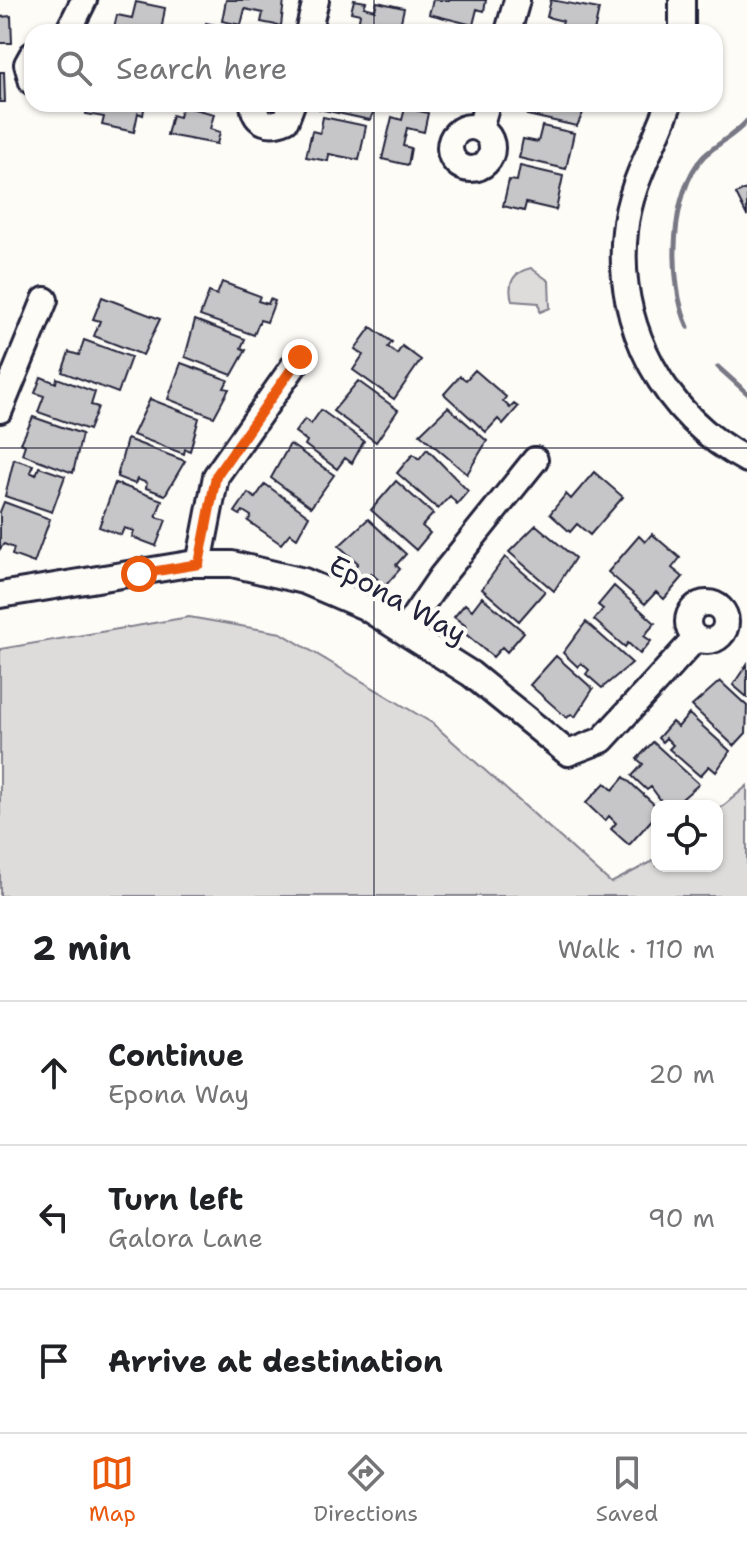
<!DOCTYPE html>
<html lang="en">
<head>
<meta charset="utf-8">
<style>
	body { margin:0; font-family:"Shantell Sans",sans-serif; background:#f6f6f6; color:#202124 }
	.controls { position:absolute; right:24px; bottom:24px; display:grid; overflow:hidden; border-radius:16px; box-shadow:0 2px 6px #0004 }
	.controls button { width:72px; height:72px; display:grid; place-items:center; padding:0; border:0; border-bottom:2px solid #e0e0e0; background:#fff; color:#202124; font:40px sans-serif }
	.stop { position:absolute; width:24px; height:24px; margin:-18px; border:6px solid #ea580c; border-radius:50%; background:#fff }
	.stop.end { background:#ea580c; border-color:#fff; box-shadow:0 2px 8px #0008 }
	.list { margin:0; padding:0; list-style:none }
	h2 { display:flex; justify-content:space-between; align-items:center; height:104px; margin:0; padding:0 32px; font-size:34px }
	h2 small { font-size:26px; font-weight:400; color:#757577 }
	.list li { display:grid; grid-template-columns:52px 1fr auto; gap:24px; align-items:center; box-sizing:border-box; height:144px; padding:0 32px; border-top:2px solid #e0e0e0 }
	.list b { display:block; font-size:30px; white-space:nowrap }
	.list p { margin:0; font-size:26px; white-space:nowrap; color:#757577 }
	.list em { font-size:26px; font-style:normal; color:#757577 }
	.icon { flex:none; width:44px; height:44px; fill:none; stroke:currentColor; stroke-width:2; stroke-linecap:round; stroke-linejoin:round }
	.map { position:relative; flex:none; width:747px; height:896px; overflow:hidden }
	.search { position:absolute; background:#fff; box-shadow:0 2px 6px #0004; left:24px; right:24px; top:24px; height:88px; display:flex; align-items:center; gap:20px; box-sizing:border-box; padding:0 28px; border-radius:24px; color:#757577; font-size:30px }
	.sheet { height:536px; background:#fff }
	nav { display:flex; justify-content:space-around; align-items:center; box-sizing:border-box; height:112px; border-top:2px solid #e0e0e0; background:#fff; font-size:22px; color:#757577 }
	nav a { display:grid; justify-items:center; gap:4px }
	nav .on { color:#ea580c }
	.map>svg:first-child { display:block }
	.green { fill:#dddcdb; stroke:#807f8b; stroke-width:2 }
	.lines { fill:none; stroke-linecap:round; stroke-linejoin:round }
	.stream { stroke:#787885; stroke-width:5 }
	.building { fill:#c6c6c8; stroke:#22223b; stroke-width:2 }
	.minor-casing { stroke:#22223b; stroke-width:30 }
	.minor { stroke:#fdfcf7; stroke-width:24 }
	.route { stroke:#ea580c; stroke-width:10 }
	.grid { fill:none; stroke:#22223b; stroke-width:2; stroke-opacity:0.55 }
	.labels { text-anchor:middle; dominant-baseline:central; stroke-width:8; stroke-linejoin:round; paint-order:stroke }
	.street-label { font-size:28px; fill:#22223b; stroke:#fdfcf7 }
</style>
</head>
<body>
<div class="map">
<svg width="747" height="896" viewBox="0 0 747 896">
	<rect width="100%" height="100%" fill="#fdfcf7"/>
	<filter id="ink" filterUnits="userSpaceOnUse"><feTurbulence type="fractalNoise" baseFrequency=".0125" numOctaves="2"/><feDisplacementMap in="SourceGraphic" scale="16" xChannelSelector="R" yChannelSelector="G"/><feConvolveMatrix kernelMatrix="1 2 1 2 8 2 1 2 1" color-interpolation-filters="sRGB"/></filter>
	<g filter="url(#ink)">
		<path class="green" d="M 531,268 L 549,281 L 550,308 L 540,312 L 539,303 L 512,301 C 507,283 513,272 531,268 Z
			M 189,617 L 281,633 L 432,723 L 611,883 L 657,859 L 657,866 L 717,866 L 717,811 L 747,786 L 747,896 L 0,896 L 0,649 Z"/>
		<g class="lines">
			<path class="stream" d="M 688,327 C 668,284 669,192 704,156 C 718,143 735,135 747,121
				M 718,367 L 747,393"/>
		</g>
		<path class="building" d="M 226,0 L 284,0 L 281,26 L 261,22 L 263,13 L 245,9 L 241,25 L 222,21 Z
			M 354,0 L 366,2 L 364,7 L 375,10 L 377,2 L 404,8 L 399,30 L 357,30 L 360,14 L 351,12 Z
			M 433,0 L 486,0 L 484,11 L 477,9 L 473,25 L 429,14 Z
			M 551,0 L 599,9 L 594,32 L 560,32 L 563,21 L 547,17 Z
			M 136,2 L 165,8 L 161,32 L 113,32 L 117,15 L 132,18 Z
			M 11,16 L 12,43 L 0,43 L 0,17 Z
			M 206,23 L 248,32 L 204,32 Z
			M 422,23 L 441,28 L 440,32 L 420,32 Z
			M 0,72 L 4,72 L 5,102 L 0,102 Z
			M 88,104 L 145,104 L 143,115 L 138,113 L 134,132 L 102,125 L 104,117 L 86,114 Z
			M 320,104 L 377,104 L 370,120 L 319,109 Z
			M 529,104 L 565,105 L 587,104 L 577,126 L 527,115 Z
			M 182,106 L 214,114 L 210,129 L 220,132 L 217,144 L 167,135 L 172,115 L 179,117 Z
			M 405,108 L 428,113 L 424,132 L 407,128 L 403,146 L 411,148 L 408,165 L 382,159 L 392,117 L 402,120 Z
			M 323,117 L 366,126 L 359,160 L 329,154 L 328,161 L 306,157 L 312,131 L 320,133 Z
			M 542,126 L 574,133 L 566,169 L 519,158 L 523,139 L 538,142 Z
			M 520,166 L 563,176 L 556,210 L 526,203 L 524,211 L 503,206 L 509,180 L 517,181 Z
			M 746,189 L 747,191 L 747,216 L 736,194 Z
			M 222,282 L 260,296 L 258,301 L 268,304 L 270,299 L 275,301 L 267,322 L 260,320 L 254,335 L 200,316 L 209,292 L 217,295 Z
			M 102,297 L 160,319 L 143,355 L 94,336 L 100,321 L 93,319 Z
			M 195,320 L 245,339 L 241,348 L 246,350 L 232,375 L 185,357 Z
			M 371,327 L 392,342 L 388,347 L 397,354 L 402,346 L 421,360 L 394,399 L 353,370 L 363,355 L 355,349 Z
			M 84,340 L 131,357 L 118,393 L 62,372 L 69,352 L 79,355 Z
			M 181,363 L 228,380 L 224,388 L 229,389 L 214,417 L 168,399 Z
			M 475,370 L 506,397 L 503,401 L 510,408 L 514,404 L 518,407 L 503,424 L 498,419 L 486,432 L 444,394 L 460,376 L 466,380 Z
			M 41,377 L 56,383 L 57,378 L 95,392 L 91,405 L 98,407 L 89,430 L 38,412 L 44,396 L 35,393 Z
			M 358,381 L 398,410 L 376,442 L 333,411 Z
			M 150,399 L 199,418 L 190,451 L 185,449 L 184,454 L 133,435 Z
			M 448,407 L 487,441 L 467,474 L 420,434 Z
			M 321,410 L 364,441 L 352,463 L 345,458 L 337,469 L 305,445 L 307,441 L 295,432 L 305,419 L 311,424 Z
			M 33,417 L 82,434 L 73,473 L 22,454 L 25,445 L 21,443 Z
			M 127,439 L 185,461 L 165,495 L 146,488 L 147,483 L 137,479 L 135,484 L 117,477 Z
			M 290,444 L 334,475 L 311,507 L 271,478 Z
			M 427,449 L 468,491 L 457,504 L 450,496 L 438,509 L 397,473 L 413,454 L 419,459 Z
			M 14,459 L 33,465 L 30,472 L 36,475 L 39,467 L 65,476 L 52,512 L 5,496 Z
			M 594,472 L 623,497 L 590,535 L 577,524 L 570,532 L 550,514 L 566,494 L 571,499 Z
			M 396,481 L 433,514 L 422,526 L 430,533 L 416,550 L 371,510 Z
			M 115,483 L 162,500 L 156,517 L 166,520 L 156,546 L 132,537 L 134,531 L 124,528 L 121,535 L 99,527 Z
			M 265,484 L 309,516 L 297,538 L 290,533 L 281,544 L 248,521 L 251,516 L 243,511 L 240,515 L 235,512 L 248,493 L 255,498 Z
			M 4,502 L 50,519 L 34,563 L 12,555 L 14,548 L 4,544 L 0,549 L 0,512 Z
			M 368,519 L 406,554 L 396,565 L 400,569 L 385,586 L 371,573 L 362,583 L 350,573 L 358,563 L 339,546 Z
			M 536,525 L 575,558 L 554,591 L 509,552 Z
			M 652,534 L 680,558 L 672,568 L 683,577 L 664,599 L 656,592 L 645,604 L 608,572 L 639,536 L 645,542 Z
			M 505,557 L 545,591 L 519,621 L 482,589 Z
			M 614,586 L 655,623 L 644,636 L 651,641 L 640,654 L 628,643 L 625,647 L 594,620 L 603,609 L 598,605 Z
			M 482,597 L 524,632 L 507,652 L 502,647 L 493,657 L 462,631 L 466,626 L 454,617 L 465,604 L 472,610 Z
			M 586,622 L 632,663 L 602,688 L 586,674 L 589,670 L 581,663 L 578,667 L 563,653 Z
			M 556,656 L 593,689 L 575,717 L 571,714 L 567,718 L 530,685 Z
			M 747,664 L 747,697 L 733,685 Z
			M 720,681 L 747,706 L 746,733 L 734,746 L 692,706 Z
			M 689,714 L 730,751 L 716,772 L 709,766 L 700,776 L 669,749 L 673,745 L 666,738 L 662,742 L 658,738 L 672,722 L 678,727 Z
			M 653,742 L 699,784 L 674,806 L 665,806 L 651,787 L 647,790 L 632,776 L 643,764 L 637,759 Z
			M 624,777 L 657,807 L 657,814 L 629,845 L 611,829 L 616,823 L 609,816 L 605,821 L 586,803 L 605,783 L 613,790 Z"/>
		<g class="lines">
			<defs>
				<path id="minor" d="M 68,32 L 84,0
					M 308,32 L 316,0
					M 508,32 L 517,0
					M 682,32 L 682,0
					M 32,55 L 27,64 L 32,82
					M 253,104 C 255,124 270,127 286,120 L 292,104
					M 669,104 C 654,146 629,186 625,231 C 615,325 664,417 747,460
					M450 148a21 21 0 1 1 42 0a21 21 0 1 1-42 0Z
					M 480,128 L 487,104
					M 0,410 L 45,300
					M 199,564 L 216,476 L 300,357
					M 0,595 L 189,564 L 232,564 L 304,581 L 365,607 L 471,674 L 568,753 L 602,740 L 696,638
					M688 622a19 19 0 1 1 38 0a19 19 0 1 1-38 0Z
					M 404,631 L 441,577 L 535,460"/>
			</defs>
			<use href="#minor" class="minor-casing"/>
			<use href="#minor" class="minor"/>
		</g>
	</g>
	<g class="lines" filter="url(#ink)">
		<path class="route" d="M 139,574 L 199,564 L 216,476 L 300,357"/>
	</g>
	<path class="grid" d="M 374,0 L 374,32M 374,104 L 374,896M 0,448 L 747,448"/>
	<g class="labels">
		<g class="street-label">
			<text transform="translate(398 599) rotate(29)">Epona Way</text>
		</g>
	</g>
</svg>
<div class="controls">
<button><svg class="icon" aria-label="locate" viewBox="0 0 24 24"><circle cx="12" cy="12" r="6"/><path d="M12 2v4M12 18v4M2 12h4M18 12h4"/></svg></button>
</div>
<div class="stop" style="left:139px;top:574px"></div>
<div class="stop end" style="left:300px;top:357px"></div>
<div class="search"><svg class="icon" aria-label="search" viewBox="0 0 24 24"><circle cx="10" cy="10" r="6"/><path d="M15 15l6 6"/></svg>Search here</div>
</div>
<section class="sheet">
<h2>2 min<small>Walk · 110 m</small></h2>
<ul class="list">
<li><svg class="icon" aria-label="ahead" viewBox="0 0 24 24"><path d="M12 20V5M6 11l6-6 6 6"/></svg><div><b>Continue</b><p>Epona Way</p></div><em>20 m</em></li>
<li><svg class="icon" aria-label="left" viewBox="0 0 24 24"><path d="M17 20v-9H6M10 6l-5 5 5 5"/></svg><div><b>Turn left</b><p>Galora Lane</p></div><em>90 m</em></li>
<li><svg class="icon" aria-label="arrive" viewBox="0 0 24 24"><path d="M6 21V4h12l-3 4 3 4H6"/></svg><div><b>Arrive at destination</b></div></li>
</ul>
</section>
<nav>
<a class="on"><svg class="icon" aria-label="map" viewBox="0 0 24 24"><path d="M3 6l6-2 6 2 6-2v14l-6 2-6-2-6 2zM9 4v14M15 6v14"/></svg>Map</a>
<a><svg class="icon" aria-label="directions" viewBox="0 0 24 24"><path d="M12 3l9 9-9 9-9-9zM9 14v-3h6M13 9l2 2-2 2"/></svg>Directions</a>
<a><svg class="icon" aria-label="saved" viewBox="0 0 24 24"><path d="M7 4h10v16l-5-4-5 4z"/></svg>Saved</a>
</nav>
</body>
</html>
